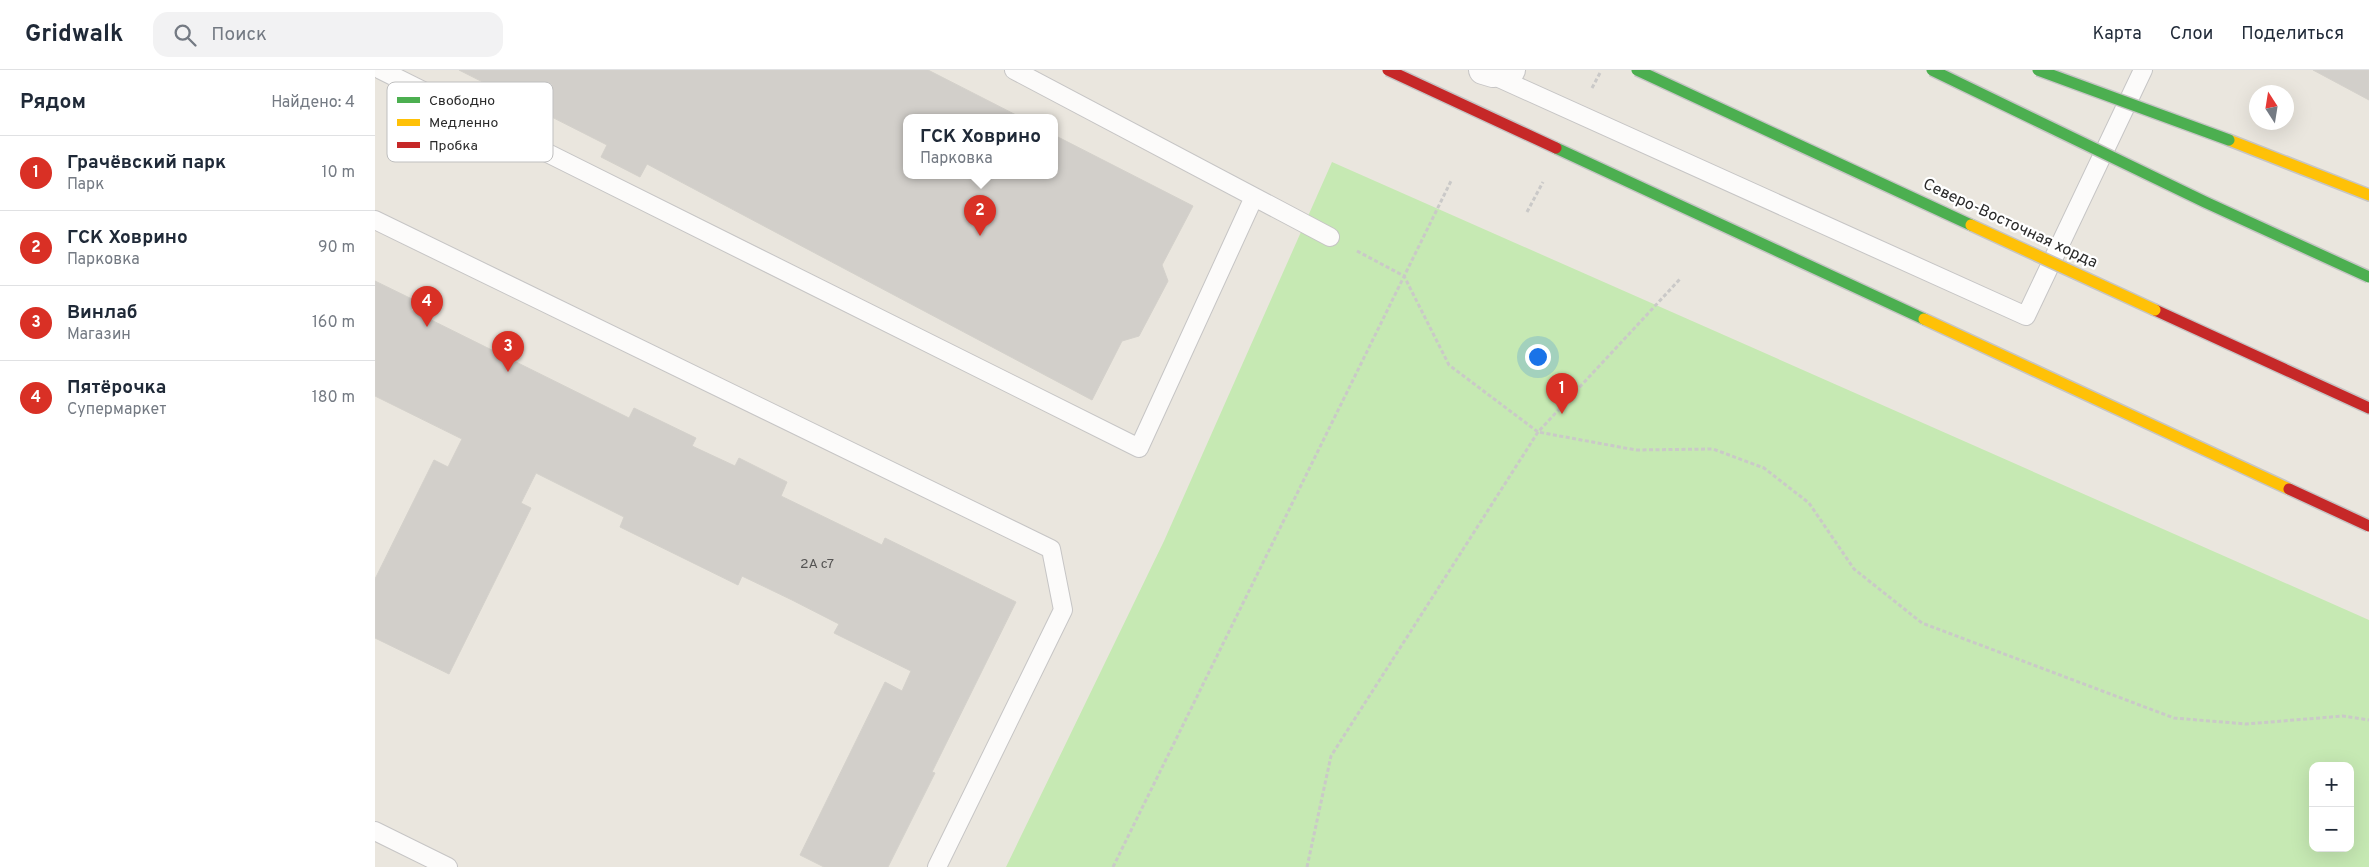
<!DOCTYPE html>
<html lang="ru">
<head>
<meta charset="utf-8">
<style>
	body { margin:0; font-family:Overpass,sans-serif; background:#f2f2f3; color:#1f2937 }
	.controls { position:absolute; right:15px; bottom:15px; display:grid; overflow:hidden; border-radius:10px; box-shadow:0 5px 20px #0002 }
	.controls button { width:45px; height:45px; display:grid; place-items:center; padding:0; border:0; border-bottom:1px solid #e0e1e3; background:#fff; color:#1f2937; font:25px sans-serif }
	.compass { position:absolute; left:1874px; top:15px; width:45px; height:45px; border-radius:50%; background:#fff; box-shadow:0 5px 20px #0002; rotate:348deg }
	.you { position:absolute; left:1162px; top:286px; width:18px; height:18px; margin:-12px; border:4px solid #fff; border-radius:50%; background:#1a73e8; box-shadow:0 0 0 8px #1a73e833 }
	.badge { display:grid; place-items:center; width:32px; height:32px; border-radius:50%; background:#d93025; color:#fff; font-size:16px; font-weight:700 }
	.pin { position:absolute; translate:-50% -41px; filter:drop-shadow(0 1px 2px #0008) }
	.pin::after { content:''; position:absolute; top:26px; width:18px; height:15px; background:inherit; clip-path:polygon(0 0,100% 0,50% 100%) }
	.popup { position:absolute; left:528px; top:44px; width:155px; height:65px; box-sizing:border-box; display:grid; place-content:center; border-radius:10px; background:#fff; filter:drop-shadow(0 1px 4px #0005); font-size:16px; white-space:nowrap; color:#747a83 }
	.popup b { font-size:19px; color:#1f2937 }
	.popup::after { content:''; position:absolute; left:50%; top:100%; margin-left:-10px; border:10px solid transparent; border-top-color:#fff }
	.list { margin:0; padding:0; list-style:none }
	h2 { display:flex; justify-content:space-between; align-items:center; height:65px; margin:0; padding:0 20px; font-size:21px }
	h2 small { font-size:16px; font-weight:400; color:#747a83 }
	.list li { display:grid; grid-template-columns:32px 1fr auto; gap:15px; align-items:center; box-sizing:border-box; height:75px; padding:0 20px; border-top:1px solid #e0e1e3 }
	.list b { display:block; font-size:19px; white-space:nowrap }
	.list p { margin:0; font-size:16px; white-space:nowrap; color:#747a83 }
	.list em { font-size:16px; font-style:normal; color:#747a83 }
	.icon { flex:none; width:28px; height:28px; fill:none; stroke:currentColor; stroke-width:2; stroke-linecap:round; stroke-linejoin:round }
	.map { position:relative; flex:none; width:1994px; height:797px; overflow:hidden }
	header { display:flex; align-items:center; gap:30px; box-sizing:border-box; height:70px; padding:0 25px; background:#fff; border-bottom:1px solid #e0e1e3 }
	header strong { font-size:24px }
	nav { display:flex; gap:28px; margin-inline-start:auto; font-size:18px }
	.search { width:350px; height:45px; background:#f2f2f3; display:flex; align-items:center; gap:12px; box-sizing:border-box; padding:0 18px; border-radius:15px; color:#747a83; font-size:19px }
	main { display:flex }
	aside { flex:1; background:#fff }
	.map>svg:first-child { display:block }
	.green { fill:#c6e9b3; fill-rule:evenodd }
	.building { fill:#d2cfca; stroke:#d4d1cb }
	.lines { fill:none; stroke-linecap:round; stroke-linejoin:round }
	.lane-casing { stroke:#c6c5c5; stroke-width:20 }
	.street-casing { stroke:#c6c5c5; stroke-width:30 }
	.slow-casing { stroke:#c6c5c5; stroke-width:14 }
	.jam-casing { stroke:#c6c5c5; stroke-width:14 }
	.path { stroke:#cac9c8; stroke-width:3; stroke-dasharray:4 2.5; stroke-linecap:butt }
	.lane { stroke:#fcfbfa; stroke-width:18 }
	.street { stroke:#fcfbfa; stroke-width:28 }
	.slow { stroke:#ffc107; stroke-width:11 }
	.jam { stroke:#c62828; stroke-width:11 }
	.fast-bridge-casing { stroke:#c6c5c5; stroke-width:14; stroke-linecap:butt }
	.slow-bridge-casing { stroke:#c6c5c5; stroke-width:14; stroke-linecap:butt }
	.jam-bridge-casing { stroke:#c6c5c5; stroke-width:14; stroke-linecap:butt }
	.fast-bridge { stroke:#4caf50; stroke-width:11 }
	.slow-bridge { stroke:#ffc107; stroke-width:11 }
	.jam-bridge { stroke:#c62828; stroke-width:11 }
	.labels { text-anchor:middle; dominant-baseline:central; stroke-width:4.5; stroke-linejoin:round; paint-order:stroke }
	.number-label { font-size:14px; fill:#555453 }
	.street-label { font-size:16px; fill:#2a2a2a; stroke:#fff }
	.key { fill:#fff; stroke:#bfbfbf; stroke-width:1 }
	.key-label { font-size:14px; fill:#2a2a2a }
</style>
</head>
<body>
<header>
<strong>Gridwalk</strong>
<div class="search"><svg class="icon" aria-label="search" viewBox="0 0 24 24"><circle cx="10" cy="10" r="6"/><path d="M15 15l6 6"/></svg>Поиск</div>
<nav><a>Карта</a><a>Слои</a><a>Поделиться</a></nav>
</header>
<main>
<aside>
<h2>Рядом<small>Найдено: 4</small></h2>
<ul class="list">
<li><span class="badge">1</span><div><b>Грачёвский парк</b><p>Парк</p></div><em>10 m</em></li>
<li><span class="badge">2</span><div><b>ГСК Ховрино</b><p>Парковка</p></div><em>90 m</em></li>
<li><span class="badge">3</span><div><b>Винлаб</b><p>Магазин</p></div><em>160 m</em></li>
<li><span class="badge">4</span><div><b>Пятёрочка</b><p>Супермаркет</p></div><em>180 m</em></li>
</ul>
</aside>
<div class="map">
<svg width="1994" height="797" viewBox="0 0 1994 797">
	<rect width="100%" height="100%" fill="#eae6de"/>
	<path class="green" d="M 957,92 L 1994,550 L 1994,797 L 631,797 L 789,471 ZM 1938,696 L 1975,696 L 1975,778 L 1938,778 Z"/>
	<path class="building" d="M 84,0 L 553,0 L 645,47 L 531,47 L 531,105 L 679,105 L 679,65 L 818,136 L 787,195 L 793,211 L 764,266 L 747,271 L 717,330 L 272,94 L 265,107 L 226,87 L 232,75 Z
		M 1938,0 L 1994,0 L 1994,30 Z
		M 0,211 L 41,231 L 36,240 L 254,348 L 259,338 L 321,368 L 317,376 L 360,396 L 364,388 L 412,412 L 406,426 L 507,475 L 510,468 L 641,532 L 557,702 L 560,703 L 513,797 L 449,797 L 425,785 L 510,612 L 527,621 L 536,601 L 459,563 L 464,554 L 417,530 L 367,506 L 363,515 L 245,457 L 249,447 L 161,403 L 146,433 L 156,438 L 74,604 L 0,568 L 0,509 L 59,390 L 73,397 L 87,369 L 0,326 Z"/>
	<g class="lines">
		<defs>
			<path id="lane" d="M 6,0 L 764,378 L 879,127
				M 639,0 L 955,167
				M 1115,4 L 1651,246 L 1768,0
				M 0,150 L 676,479 L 688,540 L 562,797
				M 0,761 L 73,797"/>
			<path id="street" d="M 1108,0 L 1118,3 L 1136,0"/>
			<path id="slow" d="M 1854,70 L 1994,125"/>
			<path id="jam" d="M 1780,240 L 1994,338"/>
		</defs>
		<use href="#lane" class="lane-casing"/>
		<use href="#street" class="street-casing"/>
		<use href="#slow" class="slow-casing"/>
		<use href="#jam" class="jam-casing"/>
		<path class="path" d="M 1217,18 L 1226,1
			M 1152,142 L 1168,112
			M 982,181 L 1029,206 L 1074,295 L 1163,362 L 1261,380 L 1338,379 L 1389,398 L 1434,433 L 1479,499 L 1547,553 L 1799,648 L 1871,654 L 1968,646 L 1994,650
			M 738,797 L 1077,109
			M 932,797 L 956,686 L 1163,362 L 1305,209"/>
		<use href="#lane" class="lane"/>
		<use href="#street" class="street"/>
		<use href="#slow" class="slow"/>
		<use href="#jam" class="jam"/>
		<defs>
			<path id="fast-bridge" d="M 1262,0 L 1596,155
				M 1557,0 L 1830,132 L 1994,207
				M 1663,0 L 1854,70
				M 1181,78 L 1549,249"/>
			<path id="slow-bridge" d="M 1596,155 L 1780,240
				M 1549,249 L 1914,419"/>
			<path id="jam-bridge" d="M 1013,0 L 1181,78
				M 1914,419 L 1994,456"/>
		</defs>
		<use href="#fast-bridge" class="fast-bridge-casing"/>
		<use href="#slow-bridge" class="slow-bridge-casing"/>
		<use href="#jam-bridge" class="jam-bridge-casing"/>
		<use href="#fast-bridge" class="fast-bridge"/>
		<use href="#slow-bridge" class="slow-bridge"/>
		<use href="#jam-bridge" class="jam-bridge"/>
	</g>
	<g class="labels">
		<g class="number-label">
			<text x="442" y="494">2А с7</text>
		</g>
		<g class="street-label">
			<text transform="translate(1635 154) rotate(25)">Северо-Восточная хорда</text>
		</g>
	</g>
	<rect x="12" y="12" width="166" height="80" rx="8" class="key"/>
	<rect x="22" y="27" width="23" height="6" fill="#4caf50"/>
	<rect x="22" y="49" width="23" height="7" fill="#ffc107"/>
	<rect x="22" y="72" width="23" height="6" fill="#c62828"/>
	<g class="key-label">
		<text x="54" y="35">Свободно</text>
		<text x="54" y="57">Медленно</text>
		<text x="54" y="80">Пробка</text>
	</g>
</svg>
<div class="controls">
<button>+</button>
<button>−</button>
</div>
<svg class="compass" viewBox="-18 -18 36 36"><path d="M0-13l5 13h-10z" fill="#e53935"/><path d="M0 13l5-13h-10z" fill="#747a83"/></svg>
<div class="you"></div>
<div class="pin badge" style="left:1187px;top:344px">1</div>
<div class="pin badge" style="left:605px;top:166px">2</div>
<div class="popup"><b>ГСК Ховрино</b>Парковка</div>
<div class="pin badge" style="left:133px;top:302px">3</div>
<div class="pin badge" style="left:52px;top:257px">4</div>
</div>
</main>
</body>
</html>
